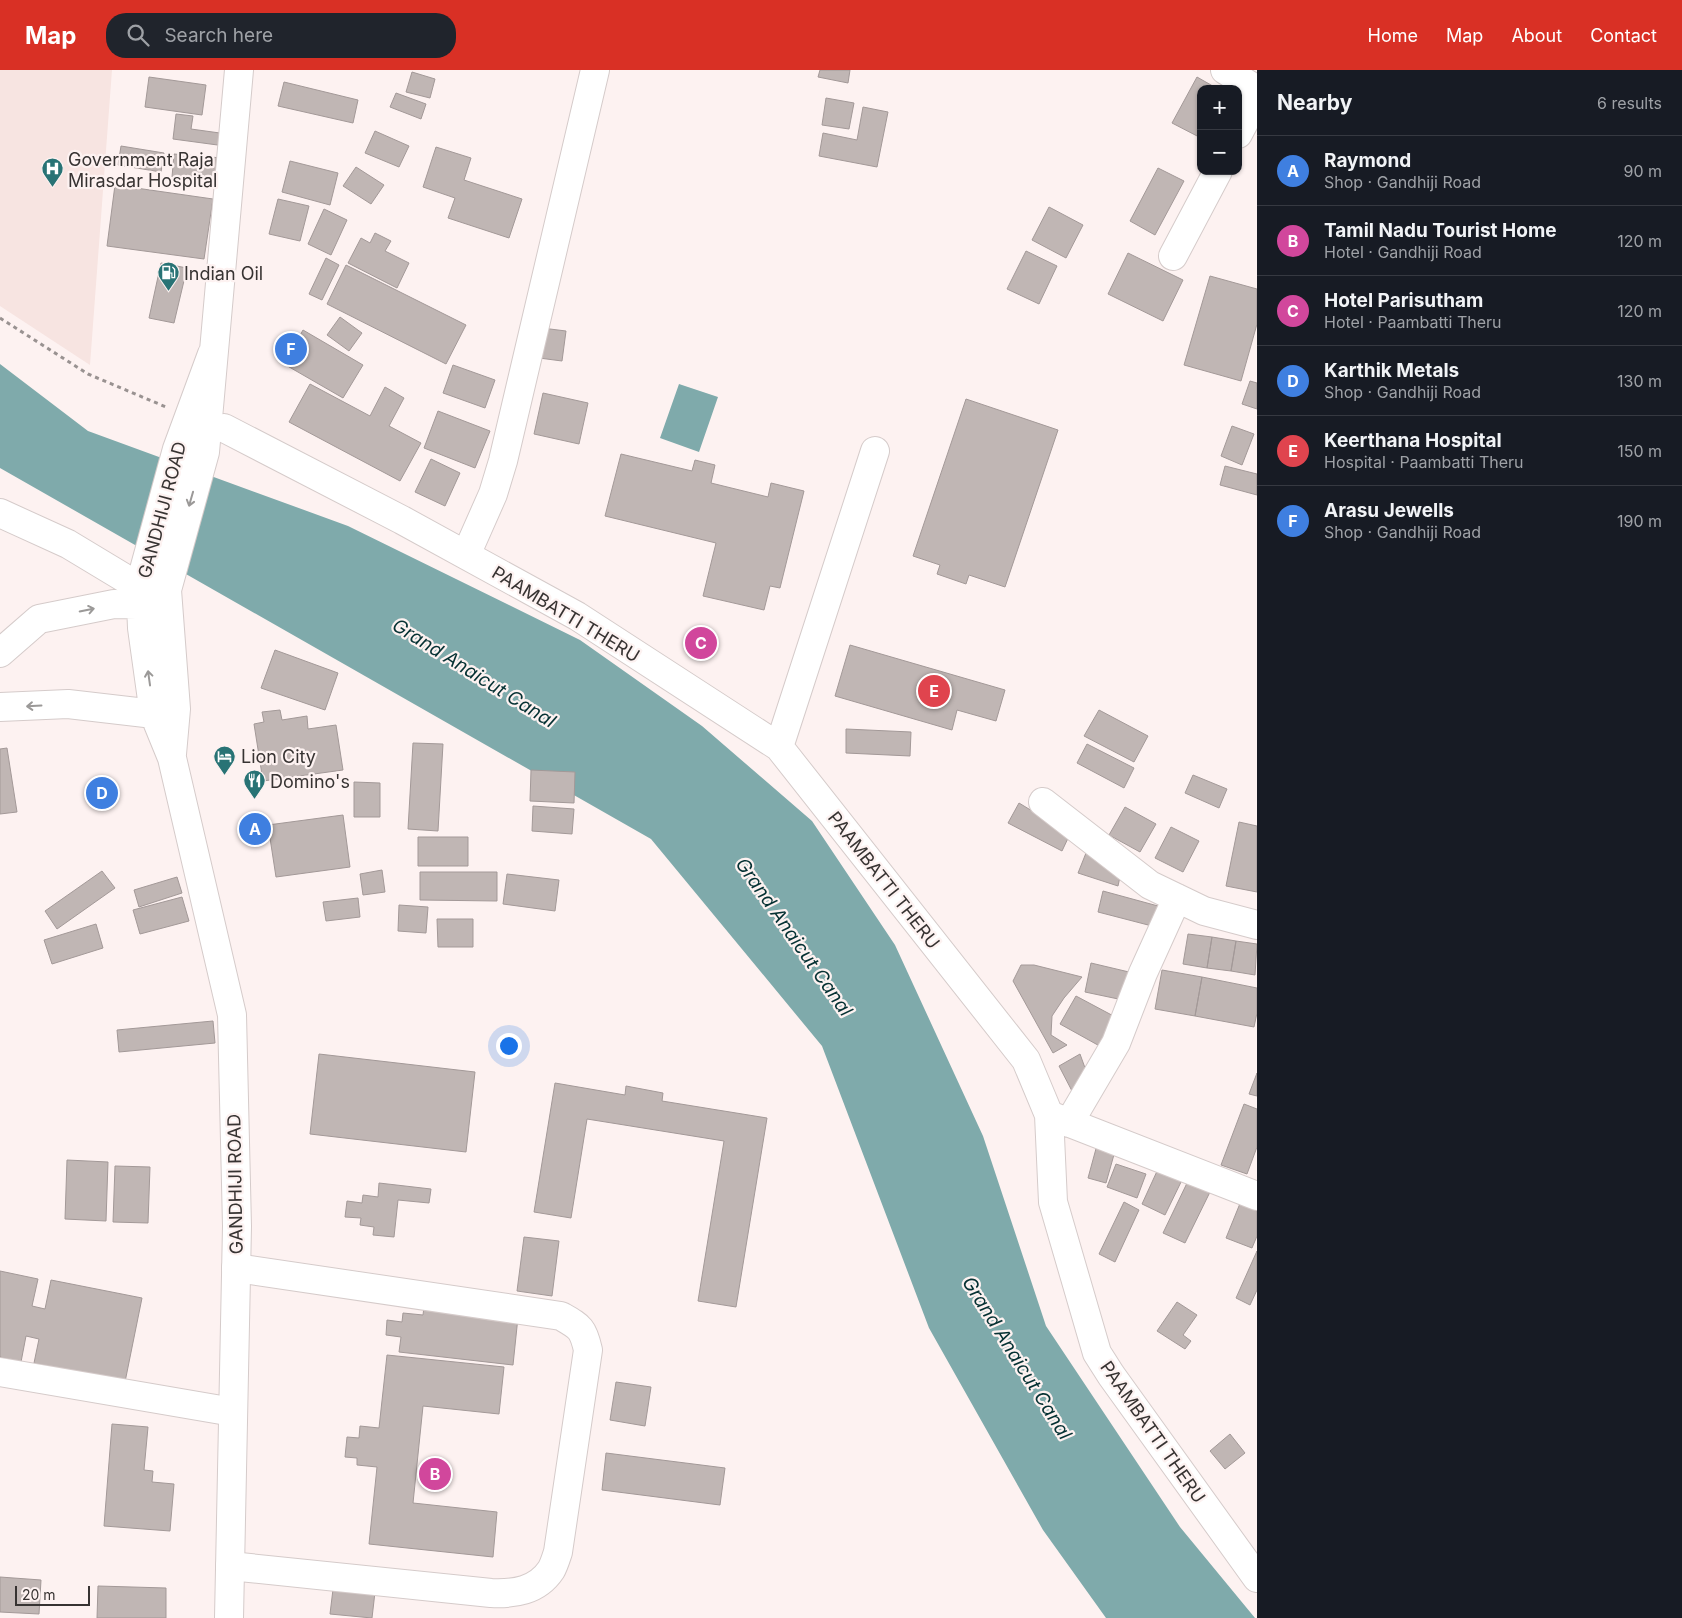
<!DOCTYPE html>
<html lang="en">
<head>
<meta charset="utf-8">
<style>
	body { margin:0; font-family:Inter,sans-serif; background:#20242c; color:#f1f3f6 }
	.controls { position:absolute; right:15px; top:15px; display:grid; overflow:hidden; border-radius:10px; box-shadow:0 1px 4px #0004 }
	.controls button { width:45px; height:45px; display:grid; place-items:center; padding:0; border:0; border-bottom:1px solid #363941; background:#171b24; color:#f1f3f6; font:25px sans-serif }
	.scale { position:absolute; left:15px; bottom:12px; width:75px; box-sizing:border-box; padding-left:5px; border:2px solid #373332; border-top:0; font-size:14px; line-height:18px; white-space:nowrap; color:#373332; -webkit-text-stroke:4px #fdf2f1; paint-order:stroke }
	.you { position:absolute; left:508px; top:975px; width:18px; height:18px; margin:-12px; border:4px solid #fff; border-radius:50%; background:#1a73e8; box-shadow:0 0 0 8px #1a73e833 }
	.badge { display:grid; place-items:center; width:32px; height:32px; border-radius:50%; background:#d93025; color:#fff; font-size:16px; font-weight:700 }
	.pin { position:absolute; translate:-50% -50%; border:2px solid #fff; box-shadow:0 1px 5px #0006 }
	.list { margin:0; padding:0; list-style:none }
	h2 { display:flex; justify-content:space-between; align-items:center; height:65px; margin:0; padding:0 20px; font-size:21px }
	h2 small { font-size:16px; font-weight:400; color:#9ea1a6 }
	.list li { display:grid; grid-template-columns:32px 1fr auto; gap:15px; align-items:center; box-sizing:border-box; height:70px; padding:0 20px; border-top:1px solid #363941 }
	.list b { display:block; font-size:19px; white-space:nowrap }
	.list p { margin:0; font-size:16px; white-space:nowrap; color:#9ea1a6 }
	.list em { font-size:16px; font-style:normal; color:#9ea1a6 }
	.icon { flex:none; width:28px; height:28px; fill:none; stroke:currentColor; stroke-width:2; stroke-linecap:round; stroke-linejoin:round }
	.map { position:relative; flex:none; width:1257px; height:1548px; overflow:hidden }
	header { display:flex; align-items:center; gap:30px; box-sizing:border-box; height:70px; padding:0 25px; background:#d93025; color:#fff }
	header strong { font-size:24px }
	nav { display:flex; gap:28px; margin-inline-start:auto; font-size:18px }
	.search { width:350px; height:45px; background:#20242c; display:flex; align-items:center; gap:12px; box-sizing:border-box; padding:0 18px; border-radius:20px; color:#9ea1a6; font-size:19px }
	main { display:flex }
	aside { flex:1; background:#171b24 }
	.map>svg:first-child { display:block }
	.built { fill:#f7e4e1 }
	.water { fill:#7faaab }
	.building { fill:#c0b6b4; stroke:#a39998 }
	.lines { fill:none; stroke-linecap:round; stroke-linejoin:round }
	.minor-casing { stroke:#d5cbca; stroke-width:30 }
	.major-casing { stroke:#d5cbca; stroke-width:30 }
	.path { stroke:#999291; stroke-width:3; stroke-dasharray:4 4; stroke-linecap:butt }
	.minor { stroke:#fff; stroke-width:28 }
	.major { stroke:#fff; stroke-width:28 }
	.oneway { stroke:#9b9998 }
	.labels { text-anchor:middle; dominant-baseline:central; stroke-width:4.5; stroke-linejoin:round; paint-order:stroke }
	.poi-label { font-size:18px; fill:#373332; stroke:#fdf2f1; text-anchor:start }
	.street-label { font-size:18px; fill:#373332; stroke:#fdf2f1 }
	.water-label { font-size:19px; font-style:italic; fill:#053133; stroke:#fdf2f1 }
</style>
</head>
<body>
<header>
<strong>Map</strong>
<div class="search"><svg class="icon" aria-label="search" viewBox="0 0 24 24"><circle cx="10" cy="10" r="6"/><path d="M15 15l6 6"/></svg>Search here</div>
<nav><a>Home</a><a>Map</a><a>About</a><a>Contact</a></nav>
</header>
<main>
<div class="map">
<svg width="1257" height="1548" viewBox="0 0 1257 1548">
	<rect width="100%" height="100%" fill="#fdf2f1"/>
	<path class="built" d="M 0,0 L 112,0 L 90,295 L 0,236 Z"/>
	<path class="water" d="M 0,294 L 88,361 L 348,456 L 580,570 L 702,656 L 812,751 L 895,875 L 983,1066 L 1046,1256 L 1180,1457 L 1255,1548 L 1106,1548 L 1043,1460 L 929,1258 L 822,976 L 651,769 L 0,398 Z
		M 679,314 L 718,327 L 699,382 L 660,368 Z"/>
	<path class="building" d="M 820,0 L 850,0 L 848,13 L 818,7 Z
		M 412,2 L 435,9 L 430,28 L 406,22 Z
		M 149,7 L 206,15 L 202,45 L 145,37 Z
		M 1197,7 L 1218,19 L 1201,19 L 1201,68 L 1172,53 Z
		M 284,12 L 358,30 L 353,53 L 278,36 Z
		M 396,23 L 426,34 L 421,49 L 390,37 Z
		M 826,28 L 854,33 L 849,59 L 822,55 Z
		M 863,37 L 888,42 L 877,97 L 819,86 L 823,63 L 857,70 Z
		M 176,44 L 193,46 L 191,59 L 227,64 L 225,76 L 173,69 Z
		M 375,61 L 409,76 L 399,97 L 365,83 Z
		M 121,76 L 164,83 L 161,102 L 118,95 Z
		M 436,77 L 471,88 L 464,110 L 522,129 L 509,168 L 448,148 L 455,128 L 423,117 Z
		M 174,84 L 222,88 L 220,111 L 172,107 Z
		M 290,91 L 338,103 L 330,135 L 282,122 Z
		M 356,97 L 384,115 L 371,134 L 343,116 Z
		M 1158,98 L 1184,111 L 1155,165 L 1130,151 Z
		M 115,115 L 213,129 L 204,189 L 107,176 Z
		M 278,129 L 309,136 L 300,171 L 269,164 Z
		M 1049,137 L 1083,155 L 1066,188 L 1032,170 Z
		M 324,139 L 347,150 L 331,185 L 308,174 Z
		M 375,163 L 391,171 L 385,181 L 409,193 L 397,218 L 348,193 L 361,168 L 370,173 Z
		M 1026,181 L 1057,196 L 1039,234 L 1007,219 Z
		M 1128,183 L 1183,210 L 1163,251 L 1108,224 Z
		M 326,188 L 339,195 L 322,230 L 309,224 Z
		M 161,193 L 187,198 L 174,253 L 149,248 Z
		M 346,195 L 466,255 L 446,294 L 327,234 Z
		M 1210,206 L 1257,219 L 1257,254 L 1241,311 L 1184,295 Z
		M 340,247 L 362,263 L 349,281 L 327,265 Z
		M 542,258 L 566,261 L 562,291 L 539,288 Z
		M 303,260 L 363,295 L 343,328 L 284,294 Z
		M 453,295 L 495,310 L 485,338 L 443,323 Z
		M 1250,311 L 1257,313 L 1257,339 L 1242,334 Z
		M 310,314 L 370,346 L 385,317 L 404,328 L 389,356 L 421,373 L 400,411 L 289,352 Z
		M 543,323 L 588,333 L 579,374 L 534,364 Z
		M 966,329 L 1058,360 L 1005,517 L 969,505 L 966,514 L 937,504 L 940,495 L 913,486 Z
		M 438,341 L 490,361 L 475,398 L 424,378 Z
		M 1232,356 L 1254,364 L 1242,395 L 1221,386 Z
		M 621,384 L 692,401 L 695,390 L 715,395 L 711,413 L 768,427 L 771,413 L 804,421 L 780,518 L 770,516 L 764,540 L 703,526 L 716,473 L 605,446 Z
		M 431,389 L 460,403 L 445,436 L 415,422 Z
		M 1225,396 L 1257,404 L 1257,425 L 1220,415 Z
		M 850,575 L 1005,620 L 996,651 L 957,640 L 952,660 L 835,626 Z
		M 275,580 L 338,603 L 325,640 L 261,618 Z
		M 280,640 L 282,650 L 307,646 L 308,659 L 336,655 L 343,700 L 263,711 L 254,654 L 264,652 L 262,642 Z
		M 1099,640 L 1148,666 L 1134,692 L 1084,666 Z
		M 846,659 L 911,662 L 910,686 L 846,683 Z
		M 413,673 L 443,674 L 438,761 L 408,759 Z
		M 1087,674 L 1134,698 L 1124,718 L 1077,693 Z
		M 7,678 L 17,742 L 0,744 L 0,679 Z
		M 531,700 L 575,702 L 574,733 L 530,731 Z
		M 1193,705 L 1227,719 L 1219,738 L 1185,723 Z
		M 354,712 L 380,713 L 380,747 L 354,747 Z
		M 1019,733 L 1070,764 L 1062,781 L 1008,753 Z
		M 533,736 L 574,739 L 572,764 L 532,761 Z
		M 1125,737 L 1156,754 L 1140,782 L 1109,765 Z
		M 343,745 L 350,797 L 276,807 L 268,755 Z
		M 1239,752 L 1257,756 L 1257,822 L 1226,816 Z
		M 1171,757 L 1199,771 L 1183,802 L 1155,788 Z
		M 418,767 L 468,767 L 468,796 L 418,796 Z
		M 1086,783 L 1121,802 L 1118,816 L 1078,803 Z
		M 382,800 L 385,822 L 363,825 L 360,804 Z
		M 102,801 L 115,818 L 57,859 L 45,841 Z
		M 420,802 L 497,802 L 497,831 L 420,830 Z
		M 507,804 L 559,810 L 555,841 L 503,834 Z
		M 177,807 L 182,823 L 139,837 L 134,820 Z
		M 1103,821 L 1158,836 L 1152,856 L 1098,842 Z
		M 182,827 L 189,851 L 140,864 L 133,840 Z
		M 358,828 L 360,847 L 326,851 L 323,832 Z
		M 399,835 L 428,837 L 426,863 L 398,861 Z
		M 437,849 L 473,849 L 473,877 L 438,877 Z
		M 96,854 L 103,878 L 52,894 L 44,870 Z
		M 1188,864 L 1212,867 L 1207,898 L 1183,894 Z
		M 1212,867 L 1236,871 L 1231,901 L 1207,898 Z
		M 1236,871 L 1257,874 L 1255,905 L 1231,901 Z
		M 1091,893 L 1129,902 L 1123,930 L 1085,922 Z
		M 1021,895 L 1034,895 L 1082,907 L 1064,928 L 1052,946 L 1051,965 L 1067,975 L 1053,983 L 1013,911 Z
		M 1162,900 L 1202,907 L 1195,946 L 1155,939 Z
		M 1202,907 L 1257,918 L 1257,943 L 1254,957 L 1195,946 Z
		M 1076,926 L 1121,950 L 1105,979 L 1060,954 Z
		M 213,951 L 215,973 L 119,982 L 117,960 Z
		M 319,984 L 475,1002 L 466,1082 L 310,1064 Z
		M 1080,984 L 1089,1009 L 1072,1021 L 1059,996 Z
		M 1257,1003 L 1257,1026 L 1249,1024 Z
		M 555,1013 L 625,1025 L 626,1016 L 663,1023 L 662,1031 L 767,1048 L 736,1237 L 698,1231 L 724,1071 L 587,1049 L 571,1148 L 534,1142 Z
		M 1244,1034 L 1257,1039 L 1257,1077 L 1247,1104 L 1221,1095 Z
		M 1097,1075 L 1115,1081 L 1106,1113 L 1088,1108 Z
		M 67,1090 L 108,1092 L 106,1151 L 65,1149 Z
		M 1116,1094 L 1146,1104 L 1137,1128 L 1107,1117 Z
		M 115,1096 L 150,1097 L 148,1153 L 113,1152 Z
		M 1158,1099 L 1182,1110 L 1165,1145 L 1142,1134 Z
		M 1188,1111 L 1210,1122 L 1185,1173 L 1163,1163 Z
		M 379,1113 L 431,1119 L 429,1133 L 398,1130 L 394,1167 L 373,1165 L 374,1157 L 360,1155 L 361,1148 L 345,1147 L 347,1131 L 362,1133 L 363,1125 L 378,1127 Z
		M 1241,1131 L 1257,1137 L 1257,1166 L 1252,1178 L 1226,1168 Z
		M 1124,1132 L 1139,1140 L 1115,1192 L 1099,1184 Z
		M 524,1167 L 559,1171 L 552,1226 L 517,1221 Z
		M 1257,1181 L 1257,1220 L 1250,1235 L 1236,1228 Z
		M 0,1201 L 38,1209 L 32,1236 L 45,1239 L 51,1210 L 142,1228 L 125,1312 L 34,1293 L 39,1269 L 26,1266 L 21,1292 L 0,1287 Z
		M 1177,1232 L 1197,1245 L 1183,1265 L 1191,1271 L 1185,1279 L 1157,1261 Z
		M 424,1237 L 518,1247 L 513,1295 L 399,1282 L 401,1267 L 386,1265 L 387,1250 L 402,1252 L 403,1243 L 423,1245 Z
		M 387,1285 L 504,1297 L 499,1344 L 423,1336 L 413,1433 L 497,1442 L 493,1487 L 369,1474 L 377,1397 L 357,1395 L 357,1388 L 345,1387 L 347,1367 L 359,1368 L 360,1356 L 379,1358 Z
		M 616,1312 L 651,1317 L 645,1356 L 610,1350 Z
		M 112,1354 L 148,1357 L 144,1400 L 153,1401 L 152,1412 L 174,1414 L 170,1461 L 104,1456 Z
		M 1230,1364 L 1245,1383 L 1225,1399 L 1210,1381 Z
		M 606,1383 L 725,1398 L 720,1435 L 602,1420 Z
		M 0,1507 L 41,1510 L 39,1544 L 0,1542 Z
		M 334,1511 L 375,1522 L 372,1548 L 330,1544 Z
		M 98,1516 L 166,1518 L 166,1548 L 97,1548 Z"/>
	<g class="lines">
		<defs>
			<path id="minor" d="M 1225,0 L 1257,20
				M 1238,64 L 1257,28
				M 1173,186 L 1218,101
				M 224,358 L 402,450 L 577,546 L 779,677 L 1026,990 L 1049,1045 L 1053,1132 L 1097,1283 L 1111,1305 L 1257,1508
				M 0,443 L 68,474 L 141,518
				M 466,485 L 493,424 L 503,391 L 595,0
				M 779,677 L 875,381
				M 1043,732 L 1150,815 L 1204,841 L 1257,855
				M 1052,1046 L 1257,1126
				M 1069,1053 L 1116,973 L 1143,903 L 1177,828
				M 0,1302 L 233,1342
				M 230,1496 L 491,1523 C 514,1524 537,1521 551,1500 C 554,1495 556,1488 558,1482 L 588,1280 C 583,1258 580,1257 561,1246 L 236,1198"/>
			<path id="major" d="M 212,284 L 177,379 L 141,511 L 141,534 L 142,558 L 154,644 L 172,688 L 232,945 L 237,1156 L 229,1548
				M 0,583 L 39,549 L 114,534 L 159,535
				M 0,637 L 68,634 L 154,644 L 170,640
				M 172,684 L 176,639 L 167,520 L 205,382 L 239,0"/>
		</defs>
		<use href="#minor" class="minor-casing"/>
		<use href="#major" class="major-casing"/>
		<path class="path" d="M 0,248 L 88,304 L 166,337"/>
		<use href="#minor" class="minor"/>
		<use href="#major" class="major"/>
	</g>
	<defs><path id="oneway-shaft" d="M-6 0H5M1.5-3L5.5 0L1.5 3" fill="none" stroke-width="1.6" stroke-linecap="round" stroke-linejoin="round" transform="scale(1.25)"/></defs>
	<g class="oneway">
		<use href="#oneway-shaft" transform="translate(191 429) rotate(106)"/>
		<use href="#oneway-shaft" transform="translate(87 540) rotate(-11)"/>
		<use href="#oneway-shaft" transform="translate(149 608) rotate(-98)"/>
		<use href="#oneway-shaft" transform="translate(34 636) rotate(177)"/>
	</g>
	<defs>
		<symbol id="hospital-pin" viewBox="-11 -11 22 30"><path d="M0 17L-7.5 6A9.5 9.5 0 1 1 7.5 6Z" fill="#287375" stroke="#fdf2f1"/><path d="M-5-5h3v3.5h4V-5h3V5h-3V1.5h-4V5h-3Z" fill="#fff"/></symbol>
		<symbol id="fuel-pin" viewBox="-11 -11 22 30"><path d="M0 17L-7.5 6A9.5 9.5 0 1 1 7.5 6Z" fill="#287375" stroke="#fdf2f1"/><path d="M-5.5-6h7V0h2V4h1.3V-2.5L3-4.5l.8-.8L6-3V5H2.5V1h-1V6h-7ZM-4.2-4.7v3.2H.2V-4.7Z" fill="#fff"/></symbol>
		<symbol id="hotel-pin" viewBox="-11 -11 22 30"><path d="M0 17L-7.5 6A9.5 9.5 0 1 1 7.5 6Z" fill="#287375" stroke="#fdf2f1"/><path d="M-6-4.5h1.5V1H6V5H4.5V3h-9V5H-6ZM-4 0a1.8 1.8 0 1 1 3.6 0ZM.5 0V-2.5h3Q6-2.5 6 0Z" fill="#fff"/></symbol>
		<symbol id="restaurant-pin" viewBox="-11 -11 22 30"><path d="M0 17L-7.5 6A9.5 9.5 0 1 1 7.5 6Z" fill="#287375" stroke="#fdf2f1"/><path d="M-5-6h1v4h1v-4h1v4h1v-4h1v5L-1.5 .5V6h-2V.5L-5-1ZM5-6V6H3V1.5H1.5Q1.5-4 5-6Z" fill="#fff"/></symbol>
	</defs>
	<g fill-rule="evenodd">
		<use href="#hospital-pin" x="40" y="86" width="25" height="34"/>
		<use href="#fuel-pin" x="156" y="190" width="25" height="34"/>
		<use href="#hotel-pin" x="212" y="674" width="25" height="34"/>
		<use href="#restaurant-pin" x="242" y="698" width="25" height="34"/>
	</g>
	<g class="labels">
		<g class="poi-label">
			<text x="68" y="89">Government Raja<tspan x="68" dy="21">Mirasdar Hospital</tspan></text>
			<text x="184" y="203">Indian Oil</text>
			<text x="241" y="686">Lion City</text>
			<text x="270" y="711">Domino's</text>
		</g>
		<g class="street-label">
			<text transform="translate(162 440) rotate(-75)">GANDHIJI ROAD</text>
			<text transform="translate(566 544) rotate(31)">PAAMBATTI THERU</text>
			<text transform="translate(884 810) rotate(52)">PAAMBATTI THERU</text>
			<text transform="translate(235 1114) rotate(-91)">GANDHIJI ROAD</text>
			<text transform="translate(1153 1362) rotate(55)">PAAMBATTI THERU</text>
		</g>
		<g class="water-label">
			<text transform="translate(474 603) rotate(32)">Grand Anaicut Canal</text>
			<text transform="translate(794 867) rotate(55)">Grand Anaicut Canal</text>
			<text transform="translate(1017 1288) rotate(58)">Grand Anaicut Canal</text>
		</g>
	</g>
</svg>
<div class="controls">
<button>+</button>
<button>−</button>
</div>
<div class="scale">20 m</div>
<div class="you"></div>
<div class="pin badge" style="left:255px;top:759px;background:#3f7fe0">A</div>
<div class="pin badge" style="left:435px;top:1404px;background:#d1479c">B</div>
<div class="pin badge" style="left:701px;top:573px;background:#d1479c">C</div>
<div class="pin badge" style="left:102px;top:723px;background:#3f7fe0">D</div>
<div class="pin badge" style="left:934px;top:621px;background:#e0444e">E</div>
<div class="pin badge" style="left:291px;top:279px;background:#3f7fe0">F</div>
</div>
<aside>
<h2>Nearby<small>6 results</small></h2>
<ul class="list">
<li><span class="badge" style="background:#3f7fe0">A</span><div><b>Raymond</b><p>Shop · Gandhiji Road</p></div><em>90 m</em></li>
<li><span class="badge" style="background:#d1479c">B</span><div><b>Tamil Nadu Tourist Home</b><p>Hotel · Gandhiji Road</p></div><em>120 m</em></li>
<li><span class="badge" style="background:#d1479c">C</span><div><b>Hotel Parisutham</b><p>Hotel · Paambatti Theru</p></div><em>120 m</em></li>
<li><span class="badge" style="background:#3f7fe0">D</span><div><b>Karthik Metals</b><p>Shop · Gandhiji Road</p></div><em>130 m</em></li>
<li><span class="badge" style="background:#e0444e">E</span><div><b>Keerthana Hospital</b><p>Hospital · Paambatti Theru</p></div><em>150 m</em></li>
<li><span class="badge" style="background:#3f7fe0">F</span><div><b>Arasu Jewells</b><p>Shop · Gandhiji Road</p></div><em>190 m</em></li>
</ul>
</aside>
</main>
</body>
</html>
